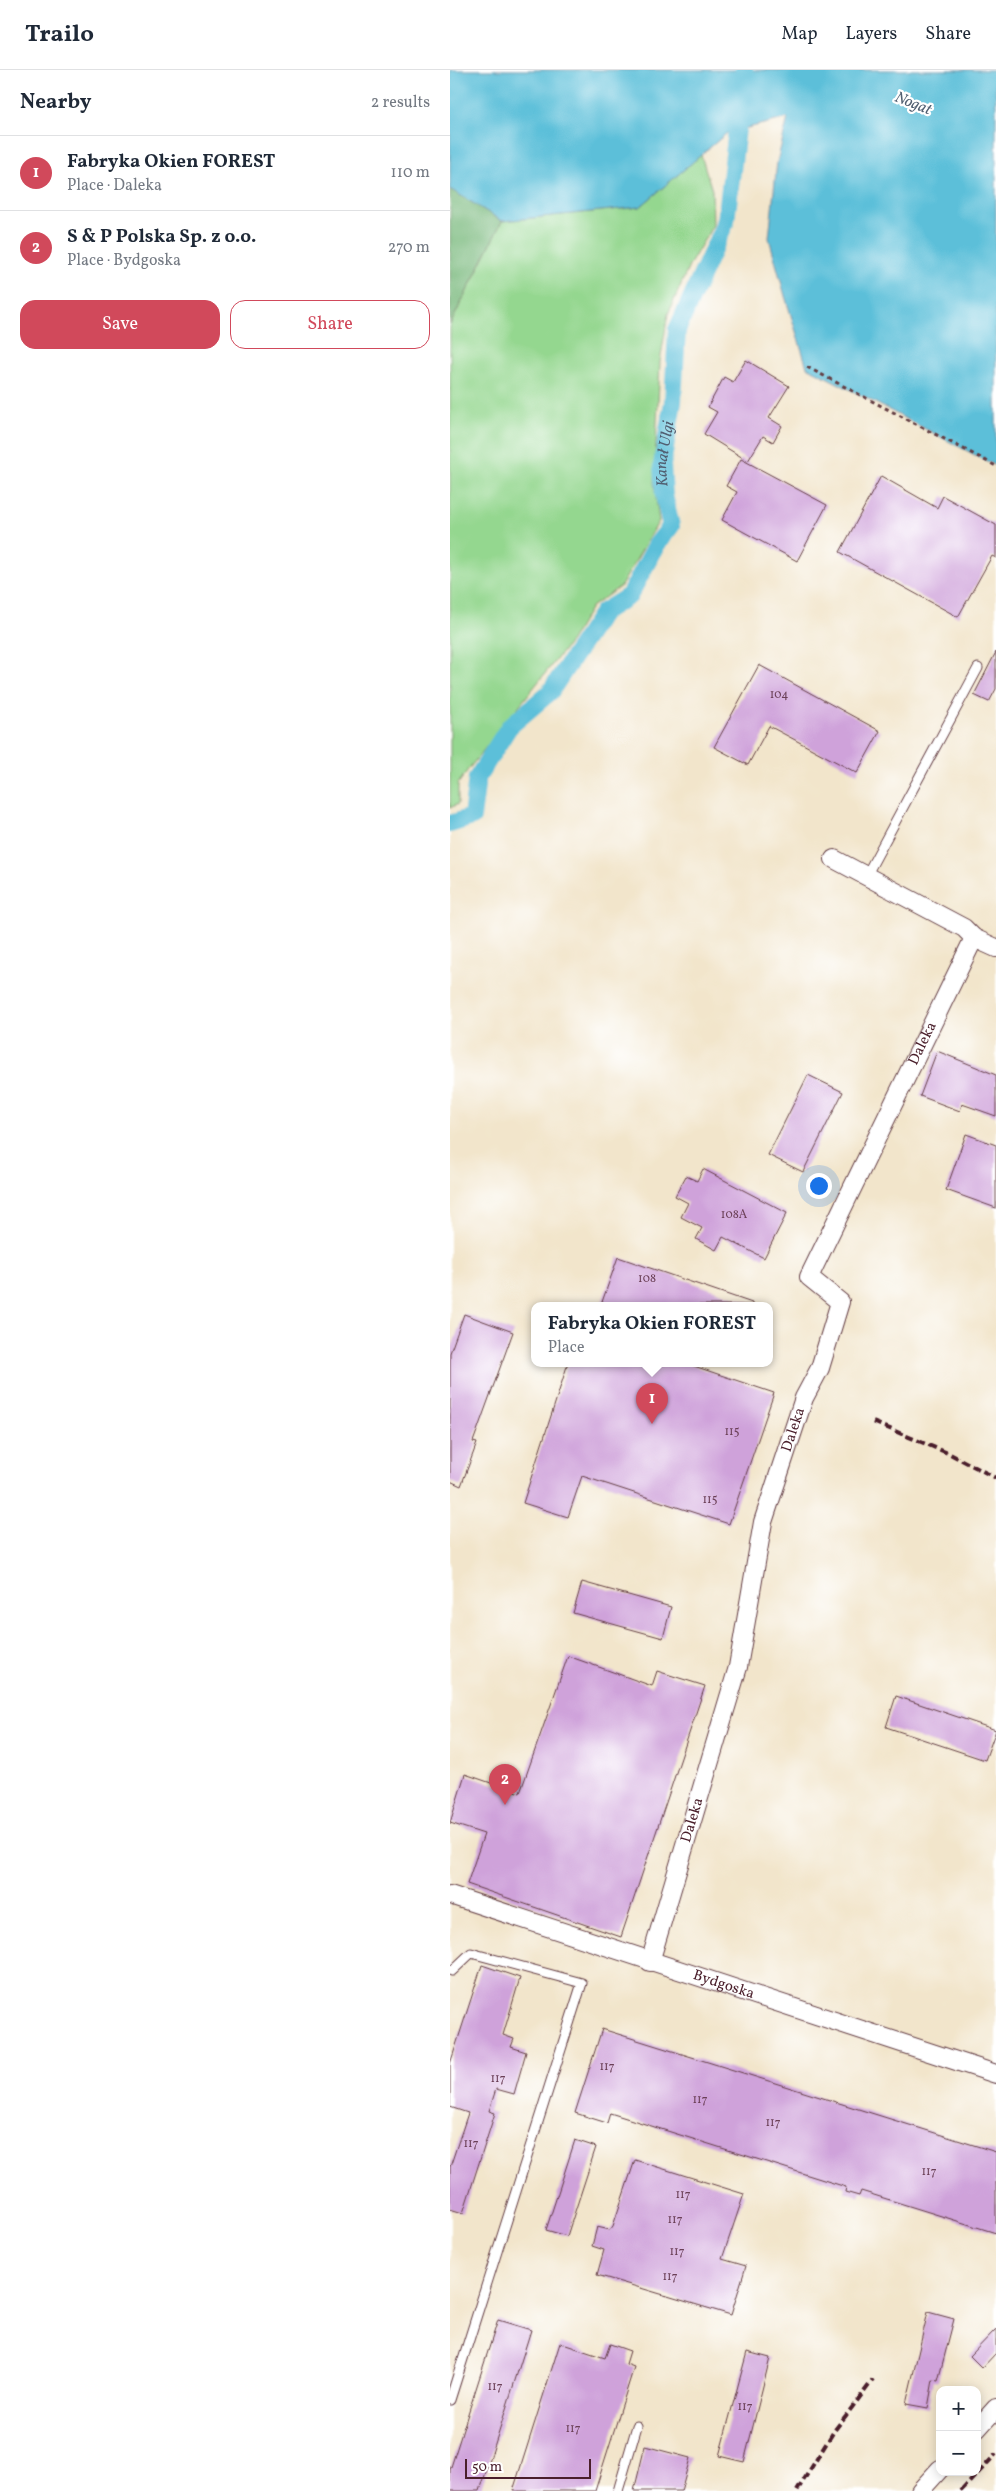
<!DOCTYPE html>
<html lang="en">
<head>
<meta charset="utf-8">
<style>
	body { margin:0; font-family:Vollkorn,serif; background:#f2f2f3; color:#1f2937 }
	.controls { position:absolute; right:15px; bottom:15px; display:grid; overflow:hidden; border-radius:10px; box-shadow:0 2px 12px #0003 }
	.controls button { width:45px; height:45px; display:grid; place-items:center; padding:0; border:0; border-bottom:1px solid #e0e1e3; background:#fff; color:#1f2937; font:25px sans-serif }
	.scale { position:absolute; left:15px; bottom:12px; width:126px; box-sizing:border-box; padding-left:5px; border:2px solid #4a1f2b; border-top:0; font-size:14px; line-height:18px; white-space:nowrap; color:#4a1f2b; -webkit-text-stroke:4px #fff; paint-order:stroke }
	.you { position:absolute; left:368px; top:1115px; width:18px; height:18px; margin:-12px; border:4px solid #fff; border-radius:50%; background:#1a73e8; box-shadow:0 0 0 8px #1a73e833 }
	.badge { display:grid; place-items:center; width:32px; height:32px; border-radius:50%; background:#d1495b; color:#fff; font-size:16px; font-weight:700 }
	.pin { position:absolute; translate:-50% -41px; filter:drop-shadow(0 1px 2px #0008) }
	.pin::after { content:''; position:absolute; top:26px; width:18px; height:15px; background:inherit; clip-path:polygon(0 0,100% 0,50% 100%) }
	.popup { position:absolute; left:81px; top:1232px; width:242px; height:65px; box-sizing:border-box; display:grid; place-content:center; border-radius:10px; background:#fff; filter:drop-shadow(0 1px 4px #0005); font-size:16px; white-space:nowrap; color:#747a83 }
	.popup b { font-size:19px; color:#1f2937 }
	.popup::after { content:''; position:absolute; left:50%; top:100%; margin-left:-10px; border:10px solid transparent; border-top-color:#fff }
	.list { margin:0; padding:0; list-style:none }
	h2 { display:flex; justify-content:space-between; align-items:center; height:65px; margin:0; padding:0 20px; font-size:21px }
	h2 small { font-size:16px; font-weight:400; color:#747a83 }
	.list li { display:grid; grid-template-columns:32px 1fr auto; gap:15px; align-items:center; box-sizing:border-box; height:75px; padding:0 20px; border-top:1px solid #e0e1e3 }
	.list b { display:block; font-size:19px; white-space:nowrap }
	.list p { margin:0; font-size:16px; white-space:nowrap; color:#747a83 }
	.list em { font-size:16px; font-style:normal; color:#747a83 }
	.actions { display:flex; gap:10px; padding:15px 20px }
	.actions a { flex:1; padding:11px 0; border:1px solid #d1495b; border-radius:15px; text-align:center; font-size:18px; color:#d1495b }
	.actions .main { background:#d1495b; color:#fff }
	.map { position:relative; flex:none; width:546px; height:2421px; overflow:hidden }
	header { display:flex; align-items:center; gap:30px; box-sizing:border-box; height:70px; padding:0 25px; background:#fff; border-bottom:1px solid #e0e1e3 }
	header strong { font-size:24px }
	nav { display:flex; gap:28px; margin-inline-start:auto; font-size:18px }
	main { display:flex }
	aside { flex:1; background:#fff }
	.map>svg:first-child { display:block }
	.green { fill:#94d78f; stroke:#6f7b5d }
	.forest { fill:#77b87a; stroke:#606c52 }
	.water { fill:#5bbfd9; stroke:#526f82 }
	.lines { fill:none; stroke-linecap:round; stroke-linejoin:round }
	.canal { stroke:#5bbfd9; stroke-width:18 }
	.building { fill:#cfa2da }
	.service-casing { stroke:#633d43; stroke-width:11 }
	.minor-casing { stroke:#633d43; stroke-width:20 }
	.path { stroke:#633d43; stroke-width:3; stroke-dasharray:4 4; stroke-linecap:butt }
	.service { stroke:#fff; stroke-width:9 }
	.minor { stroke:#fff; stroke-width:18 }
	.rail { stroke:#4a1f2b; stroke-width:4; stroke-dasharray:8 4; stroke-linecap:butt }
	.labels { text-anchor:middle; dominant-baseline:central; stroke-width:4.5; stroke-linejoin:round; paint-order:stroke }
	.number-label { font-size:12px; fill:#6b4057 }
	.street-label { font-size:15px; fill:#4a1f2b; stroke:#fff }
	.water-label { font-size:16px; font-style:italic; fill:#515f71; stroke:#fff }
</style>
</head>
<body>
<header>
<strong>Trailo</strong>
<nav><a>Map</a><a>Layers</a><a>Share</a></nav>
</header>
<main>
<aside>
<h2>Nearby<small>2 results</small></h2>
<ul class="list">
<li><span class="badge">1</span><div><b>Fabryka Okien FOREST</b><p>Place · Daleka</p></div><em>110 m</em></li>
<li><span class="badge">2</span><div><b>S &amp; P Polska Sp. z o.o.</b><p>Place · Bydgoska</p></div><em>270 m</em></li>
</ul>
<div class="actions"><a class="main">Save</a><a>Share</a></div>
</aside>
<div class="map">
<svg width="546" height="2421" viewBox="0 0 546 2421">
	<rect width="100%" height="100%" fill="#fff"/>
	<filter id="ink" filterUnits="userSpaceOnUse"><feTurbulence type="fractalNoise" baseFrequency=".02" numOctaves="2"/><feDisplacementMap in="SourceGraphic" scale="10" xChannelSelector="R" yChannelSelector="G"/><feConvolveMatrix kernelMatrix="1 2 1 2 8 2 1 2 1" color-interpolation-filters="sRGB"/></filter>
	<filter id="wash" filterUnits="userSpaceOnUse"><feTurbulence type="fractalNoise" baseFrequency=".0096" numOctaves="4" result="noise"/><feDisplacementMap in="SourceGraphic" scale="20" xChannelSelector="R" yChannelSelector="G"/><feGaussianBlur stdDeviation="1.12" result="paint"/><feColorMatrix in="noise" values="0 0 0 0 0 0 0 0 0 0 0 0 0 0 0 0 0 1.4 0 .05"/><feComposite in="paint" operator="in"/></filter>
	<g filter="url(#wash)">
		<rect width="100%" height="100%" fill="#f2e5cb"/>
		<path class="green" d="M 251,85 L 262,120 L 263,155 L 240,194 L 218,244 L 210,292 L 204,413 L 209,451 L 171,516 L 141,537 L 121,571 L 17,701 L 8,714 L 8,734 L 0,738 L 0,255 L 52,151 L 190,137 Z"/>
		<path class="forest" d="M 0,119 L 52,151 L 0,255 Z"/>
		<path class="water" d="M 0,0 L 546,0 L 546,396 L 357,297 L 335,226 L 319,168 L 327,92 L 338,48 L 277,63 L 190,137 L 52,151 L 0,119 Z"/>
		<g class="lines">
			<path class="canal" id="s1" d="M 0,754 L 22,747 L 27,708 L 59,657 L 100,622 L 153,542 L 179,526 L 207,474 L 221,456 L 214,425 L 212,395 L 223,332 L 227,260 L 276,151 L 294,0"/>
		</g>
		<g id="blocks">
			<path class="building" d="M 296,290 L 339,316 L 319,348 L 332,356 L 323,372 L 313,366 L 298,391 L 254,364 L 267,342 L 258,337 L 274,307 L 283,312 Z
				M 291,389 L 377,435 L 347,491 L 272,450 L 287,422 L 276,416 Z
				M 431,406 L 487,438 L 493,426 L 546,455 L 546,488 L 542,486 L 508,547 L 390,482 Z
				M 546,582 L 546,619 L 539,632 L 524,625 Z
				M 309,595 L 430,661 L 407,703 L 319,656 L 298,695 L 264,677 Z
				M 487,981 L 546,1005 L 546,1046 L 512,1034 L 510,1041 L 470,1026 Z
				M 358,1005 L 393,1022 L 353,1102 L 318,1085 Z
				M 516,1064 L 546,1075 L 546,1138 L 496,1120 Z
				M 253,1099 L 337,1143 L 314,1188 L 273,1167 L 266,1180 L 246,1169 L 252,1158 L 231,1147 L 238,1133 L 225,1126 L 236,1106 L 247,1111 Z
				M 168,1187 L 302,1233 L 302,1235 L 162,1235 L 152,1232 Z
				M 14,1244 L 63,1262 L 23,1372 L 27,1373 L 11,1416 L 0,1411 L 0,1283 Z
				M 118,1293 L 235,1293 L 324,1323 L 279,1454 L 132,1406 L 118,1447 L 73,1433 Z
				M 132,1512 L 221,1537 L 213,1568 L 123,1543 Z
				M 118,1586 L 202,1616 L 207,1601 L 255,1616 L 171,1867 L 17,1814 L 34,1764 L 0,1753 L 15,1704 L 70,1723 Z
				M 446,1626 L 546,1660 L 535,1690 L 436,1657 Z
				M 32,1895 L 70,1908 L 53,1965 L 64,1969 L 61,1977 L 76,1982 L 64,2024 L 46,2019 L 39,2041 L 45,2043 L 13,2143 L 0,2139 L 0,2097 L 18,2043 L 0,2037 L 0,1994 Z
				M 152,1959 L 546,2082 L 546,2163 L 411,2121 L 409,2126 L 395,2122 L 396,2117 L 160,2043 L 157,2053 L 125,2043 Z
				M 125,2070 L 146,2077 L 117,2166 L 96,2160 Z
				M 185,2090 L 294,2124 L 272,2189 L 296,2196 L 281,2245 L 147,2205 L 154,2180 L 142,2176 L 147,2157 L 160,2160 L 163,2156 Z
				M 478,2242 L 504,2249 L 488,2311 L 483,2310 L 478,2338 L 456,2334 Z
				M 48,2250 L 81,2260 L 30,2421 L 0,2421 L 0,2400 Z
				M 546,2259 L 546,2283 L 532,2298 L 520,2286 Z
				M 110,2273 L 155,2288 L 160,2274 L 180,2281 L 176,2294 L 184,2297 L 145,2421 L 63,2421 Z
				M 297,2282 L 320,2288 L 294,2392 L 269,2386 Z
				M 195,2376 L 240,2388 L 231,2421 L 184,2421 Z"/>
		</g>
	</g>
	<g filter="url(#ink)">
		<use href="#blocks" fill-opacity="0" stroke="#633d43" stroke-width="1"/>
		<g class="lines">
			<defs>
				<path id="service" d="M 416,806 L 528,598
					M 0,1900 L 2,1901 L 21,1883 L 132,1913 L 0,2330
					M 168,2421 L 187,2356"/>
				<g id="minor">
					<path d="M 524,868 L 546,878"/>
					<path id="s2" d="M 0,1825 L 546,2004"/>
					<path id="s3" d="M 200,1892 L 288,1597 L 313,1452 L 354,1328 L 370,1298 L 390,1232 L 359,1207 L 524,868 L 514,858 L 384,789"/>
					<path d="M 527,2359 L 546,2338"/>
					<path d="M 470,2421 L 490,2399"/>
				</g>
			</defs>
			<use href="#service" class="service-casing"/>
			<use href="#minor" class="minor-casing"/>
			<path class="path" d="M 357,297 L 546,396"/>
			<use href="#service" class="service"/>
			<use href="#minor" class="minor"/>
			<path class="rail" d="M 423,1352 L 500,1384 L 546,1408
				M 347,2421 L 384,2361 L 423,2310
				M 511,2421 L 546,2384"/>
		</g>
	</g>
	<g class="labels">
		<g class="number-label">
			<text x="329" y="625">104</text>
			<text x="284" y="1145">108A</text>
			<text x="197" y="1209">108</text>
			<text x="282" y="1362">115</text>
			<text x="260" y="1430">115</text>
			<text x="157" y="1997">117</text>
			<text x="48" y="2009">117</text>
			<text x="250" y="2030">117</text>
			<text x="323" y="2053">117</text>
			<text x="21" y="2074">117</text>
			<text x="479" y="2102">117</text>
			<text x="233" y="2125">117</text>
			<text x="225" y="2150">117</text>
			<text x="227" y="2182">117</text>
			<text x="220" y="2207">117</text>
			<text x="45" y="2317">117</text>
			<text x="295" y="2337">117</text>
			<text x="123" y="2359">117</text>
		</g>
		<g class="street-label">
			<text stroke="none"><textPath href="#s3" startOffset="988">Daleka</textPath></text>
			<text stroke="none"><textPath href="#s3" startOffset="552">Daleka</textPath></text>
			<text stroke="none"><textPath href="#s3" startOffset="148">Daleka</textPath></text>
			<text stroke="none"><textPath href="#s2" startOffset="288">Bydgoska</textPath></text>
		</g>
		<g class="water-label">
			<text transform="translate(463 34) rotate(22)">Nogat</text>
			<text stroke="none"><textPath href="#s1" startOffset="458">Kanał Ulgi</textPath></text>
		</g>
	</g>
</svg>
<div class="controls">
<button>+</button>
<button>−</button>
</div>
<div class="scale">50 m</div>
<div class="you"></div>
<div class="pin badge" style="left:202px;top:1354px">1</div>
<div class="popup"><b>Fabryka Okien FOREST</b>Place</div>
<div class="pin badge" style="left:55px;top:1735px">2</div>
</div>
</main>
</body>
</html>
